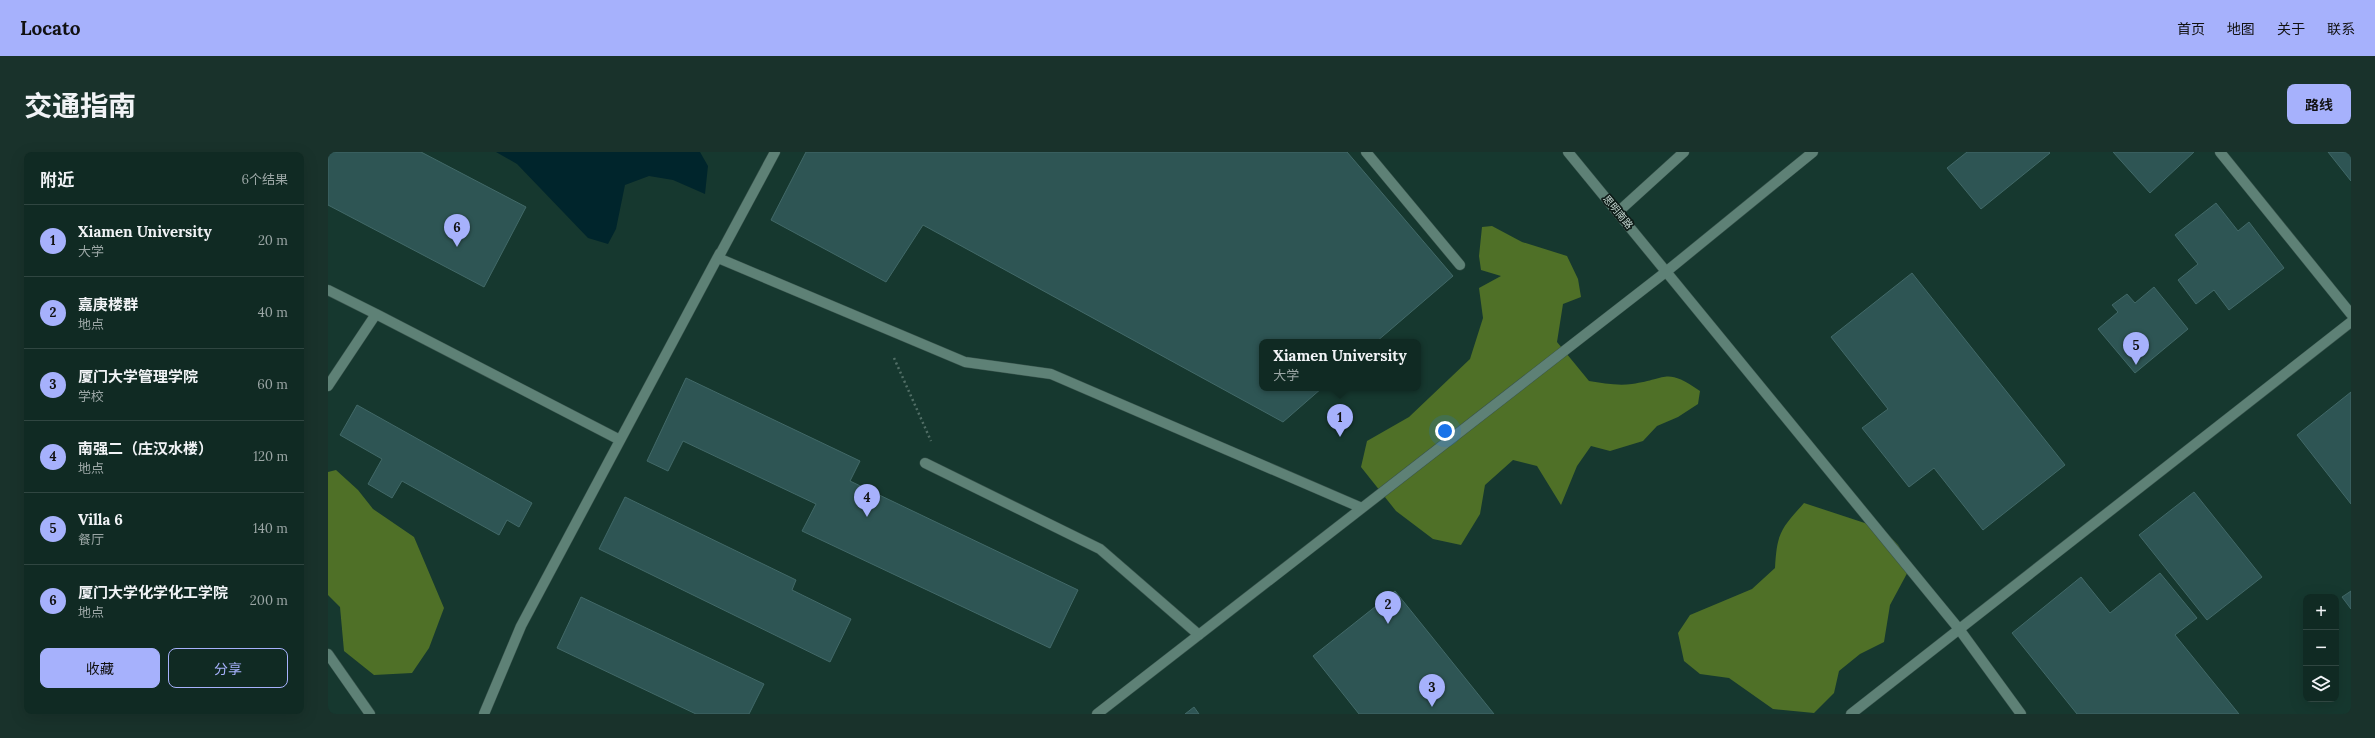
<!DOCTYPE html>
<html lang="zh">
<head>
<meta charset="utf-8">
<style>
	body { margin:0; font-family:Lora,"Noto Sans SC",serif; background:#19322b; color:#f1f3f6 }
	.controls { position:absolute; right:12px; bottom:12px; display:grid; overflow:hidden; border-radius:8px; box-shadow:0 4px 16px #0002 }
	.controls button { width:36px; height:36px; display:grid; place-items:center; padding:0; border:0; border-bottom:1px solid #304641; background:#102a23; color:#f1f3f6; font:20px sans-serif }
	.you { position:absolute; left:1117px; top:279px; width:14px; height:14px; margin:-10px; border:3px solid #fff; border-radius:50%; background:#1a73e8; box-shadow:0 0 0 6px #1a73e833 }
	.badge { display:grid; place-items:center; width:26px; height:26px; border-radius:50%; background:#a6b1fc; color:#111; font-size:13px; font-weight:700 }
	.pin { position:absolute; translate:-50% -33px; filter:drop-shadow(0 1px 2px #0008) }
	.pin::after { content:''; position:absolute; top:21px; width:14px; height:12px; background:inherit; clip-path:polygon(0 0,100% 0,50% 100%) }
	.popup { position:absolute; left:931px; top:187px; width:162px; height:52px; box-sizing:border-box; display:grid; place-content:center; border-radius:8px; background:#102a23; filter:drop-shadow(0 1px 3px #0005); font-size:13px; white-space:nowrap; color:#9ca7a6 }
	.popup b { font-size:15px; color:#f1f3f6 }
	.popup::after { content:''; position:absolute; left:50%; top:100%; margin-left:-8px; border:8px solid transparent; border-top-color:#102a23 }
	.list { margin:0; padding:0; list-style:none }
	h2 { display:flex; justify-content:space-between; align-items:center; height:52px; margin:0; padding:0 16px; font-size:17px }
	h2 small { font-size:13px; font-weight:400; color:#9ca7a6 }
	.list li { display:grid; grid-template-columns:26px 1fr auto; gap:12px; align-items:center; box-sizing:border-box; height:72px; padding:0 16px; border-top:1px solid #304641 }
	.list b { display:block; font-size:15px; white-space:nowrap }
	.list p { margin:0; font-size:13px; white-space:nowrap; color:#9ca7a6 }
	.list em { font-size:13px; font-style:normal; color:#9ca7a6 }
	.actions { display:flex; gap:8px; padding:12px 16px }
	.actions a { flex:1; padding:9px 0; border:1px solid #a6b1fc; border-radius:8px; text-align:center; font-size:14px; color:#a6b1fc }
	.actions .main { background:#a6b1fc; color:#111 }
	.icon { flex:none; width:22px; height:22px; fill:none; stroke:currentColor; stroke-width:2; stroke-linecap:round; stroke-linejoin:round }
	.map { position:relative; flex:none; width:2023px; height:562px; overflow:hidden; border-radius:8px }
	header { display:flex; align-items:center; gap:24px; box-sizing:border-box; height:56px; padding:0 20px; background:#a6b1fc; color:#111 }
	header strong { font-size:19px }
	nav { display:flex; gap:22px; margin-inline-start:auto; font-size:14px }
	.intro { display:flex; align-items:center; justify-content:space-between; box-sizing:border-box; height:96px; padding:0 24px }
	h1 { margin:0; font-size:28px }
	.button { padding:10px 18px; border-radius:8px; background:#a6b1fc; color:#111; font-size:14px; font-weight:700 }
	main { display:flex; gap:24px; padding:0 24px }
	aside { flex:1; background:#102a23; border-radius:8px; box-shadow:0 4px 16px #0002 }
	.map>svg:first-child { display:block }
	.forest { fill:#4f7027 }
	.water { fill:#00252c }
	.building { fill:#2e5554; stroke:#426968 }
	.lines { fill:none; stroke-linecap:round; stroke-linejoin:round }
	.minor-casing { stroke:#38534c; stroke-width:11 }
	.path { stroke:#516e66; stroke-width:2.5; stroke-dasharray:2 3; stroke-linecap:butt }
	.minor { stroke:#5e8176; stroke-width:10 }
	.labels { text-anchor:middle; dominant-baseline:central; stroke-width:3.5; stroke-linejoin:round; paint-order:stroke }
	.street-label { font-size:10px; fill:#c7d9d3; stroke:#0e1c18 }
</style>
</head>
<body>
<header>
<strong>Locato</strong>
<nav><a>首页</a><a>地图</a><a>关于</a><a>联系</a></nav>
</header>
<div class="intro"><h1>交通指南</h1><a class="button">路线</a></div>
<main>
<aside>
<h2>附近<small>6个结果</small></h2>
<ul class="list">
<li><span class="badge">1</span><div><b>Xiamen University</b><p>大学</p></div><em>20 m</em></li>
<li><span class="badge">2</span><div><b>嘉庚楼群</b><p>地点</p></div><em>40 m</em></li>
<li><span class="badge">3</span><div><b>厦门大学管理学院</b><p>学校</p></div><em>60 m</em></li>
<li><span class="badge">4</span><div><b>南强二（庄汉水楼）</b><p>地点</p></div><em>120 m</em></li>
<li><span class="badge">5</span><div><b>Villa 6</b><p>餐厅</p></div><em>140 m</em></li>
<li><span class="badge">6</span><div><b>厦门大学化学化工学院</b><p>地点</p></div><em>200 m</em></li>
</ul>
<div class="actions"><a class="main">收藏</a><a>分享</a></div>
</aside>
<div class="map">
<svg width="2023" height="562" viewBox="0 0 2023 562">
	<rect width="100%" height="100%" fill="#16382f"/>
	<path class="forest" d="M 1164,74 L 1194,90 L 1239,104 L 1250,127 L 1253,145 L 1235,152 L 1229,190 L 1261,229 C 1275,231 1289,234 1304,232 C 1340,227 1337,215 1372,239 L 1370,252 L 1350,265 L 1329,274 L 1315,289 L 1282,299 L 1263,294 L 1249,314 L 1233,353 L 1209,314 L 1185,308 L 1157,333 L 1152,362 L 1133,393 L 1105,387 L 1068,359 L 1033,315 L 1039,289 L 1081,265 L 1142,207 L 1155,166 L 1151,136 L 1173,124 L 1153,118 L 1151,104 L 1154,75 Z
		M 8,318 L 30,338 L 45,357 L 86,385 L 116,456 L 101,496 L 84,521 L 46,523 L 16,499 L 12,455 L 0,443 L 0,320 Z
		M 1476,351 L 1555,377 L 1570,393 L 1583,414 L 1562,453 L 1556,490 L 1532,502 L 1511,519 L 1506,541 L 1486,561 L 1445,557 L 1401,526 L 1372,522 L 1356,509 L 1350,481 L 1362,463 L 1424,437 L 1447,416 C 1449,380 1453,377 1476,351 Z"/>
	<path class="water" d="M 168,0 L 372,0 L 380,14 L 377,42 L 345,28 L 321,24 L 297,33 L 288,77 L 280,92 L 260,86 L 189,12 Z"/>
	<path class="building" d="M 0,0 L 93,0 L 198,55 L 156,135 L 0,53 Z
		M 478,0 L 1019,0 L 1125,124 L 1048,190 L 934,190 L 934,236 L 994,236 L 955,270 L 595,73 L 558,130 L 443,68 Z
		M 1639,0 L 1721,0 L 1722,1 L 1653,57 L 1619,16 Z
		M 1785,0 L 1866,0 L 1822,41 Z
		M 2000,0 L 2023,0 L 2023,29 Z
		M 1888,51 L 1910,79 L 1921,70 L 1956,116 L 1901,158 L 1886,138 L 1868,152 L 1850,128 L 1870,112 L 1847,83 Z
		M 1584,121 L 1737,313 L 1655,378 L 1606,316 L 1581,335 L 1534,276 L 1560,257 L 1503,185 Z
		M 1826,135 L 1860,177 L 1807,221 L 1770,177 L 1790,160 L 1784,153 L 1799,142 L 1807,151 Z
		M 358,226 L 532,309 L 522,329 L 750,438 L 722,496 L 474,379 L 488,352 L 355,289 L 340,319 L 319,309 Z
		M 2023,240 L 2023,352 L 1969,283 Z
		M 29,253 L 204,351 L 191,375 L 179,368 L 171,383 L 74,329 L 64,346 L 40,332 L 54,307 L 12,283 Z
		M 1866,340 L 1934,425 L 1879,468 L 1811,383 Z
		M 297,345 L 468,428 L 464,438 L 523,467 L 502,510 L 271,397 Z
		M 1832,421 L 1869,466 L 1847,483 L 1911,562 L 1749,562 L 1684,481 L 1753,425 L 1782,461 Z
		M 1067,439 L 1166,562 L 1031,562 L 985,504 Z
		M 2023,439 L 2023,457 L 2014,445 Z
		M 253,445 L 436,532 L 421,562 L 368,562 L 229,496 Z
		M 866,555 L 871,562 L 857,562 Z"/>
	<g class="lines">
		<defs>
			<path id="minor" d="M 447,0 L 390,106 L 637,210 L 723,222 L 1034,356
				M 1038,0 L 1132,113
				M 1240,0 L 1631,477 L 1693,562
				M 1892,0 L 2023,162
				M 1290,60 L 1356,0
				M 0,138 L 48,162
				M 0,234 L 48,162 L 292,288
				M 597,311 L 772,397 L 871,483
				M 0,502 L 42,562
				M 156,562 L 193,474 L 392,101
				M 769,562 L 1339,119 L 1485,0
				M 1523,562 L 2023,170"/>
		</defs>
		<use href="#minor" class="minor-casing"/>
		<path class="path" d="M 566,206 L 603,289"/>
		<use href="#minor" class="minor"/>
	</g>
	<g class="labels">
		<g class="street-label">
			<text transform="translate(1290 60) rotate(50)">思明南路</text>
		</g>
	</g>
</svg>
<div class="controls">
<button>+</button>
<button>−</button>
<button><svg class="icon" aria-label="layers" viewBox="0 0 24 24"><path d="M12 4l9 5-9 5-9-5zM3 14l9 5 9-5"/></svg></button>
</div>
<div class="you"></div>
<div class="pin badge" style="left:1012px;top:285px">1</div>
<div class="popup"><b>Xiamen University</b>大学</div>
<div class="pin badge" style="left:1060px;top:472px">2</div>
<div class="pin badge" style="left:1104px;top:555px">3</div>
<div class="pin badge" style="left:539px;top:365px">4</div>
<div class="pin badge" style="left:1808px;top:213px">5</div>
<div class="pin badge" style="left:129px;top:95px">6</div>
</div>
</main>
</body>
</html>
